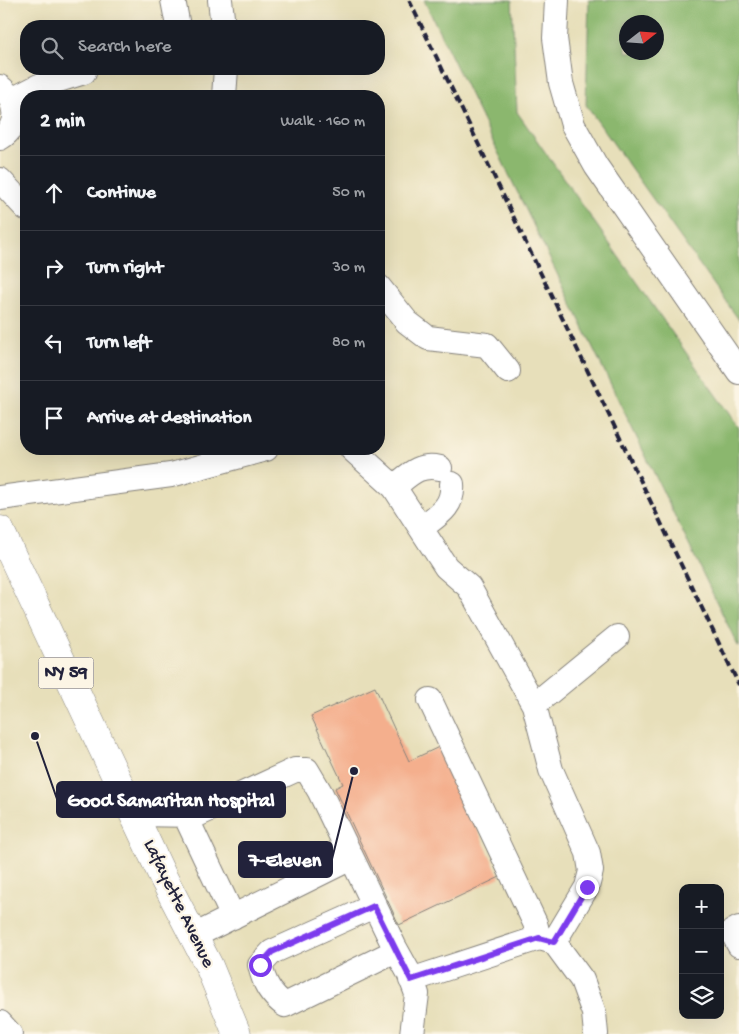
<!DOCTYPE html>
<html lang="en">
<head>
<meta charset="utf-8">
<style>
	body { margin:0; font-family:"Gochi Hand",sans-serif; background:#20242c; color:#f1f3f6 }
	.controls { position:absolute; right:15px; bottom:15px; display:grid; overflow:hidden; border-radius:10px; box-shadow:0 5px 20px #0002 }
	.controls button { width:45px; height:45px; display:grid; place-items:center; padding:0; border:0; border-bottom:1px solid #363941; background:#171b24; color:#f1f3f6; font:25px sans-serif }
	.compass { position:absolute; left:619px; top:15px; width:45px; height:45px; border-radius:50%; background:#171b24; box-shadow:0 5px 20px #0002; rotate:73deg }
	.stop { position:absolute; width:15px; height:15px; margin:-11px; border:4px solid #7c3aed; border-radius:50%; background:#fff }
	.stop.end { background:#7c3aed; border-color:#fff; box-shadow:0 1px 5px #0008 }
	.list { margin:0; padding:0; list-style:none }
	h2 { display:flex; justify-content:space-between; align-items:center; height:65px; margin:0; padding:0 20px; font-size:21px }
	h2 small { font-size:16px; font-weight:400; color:#9ea1a6 }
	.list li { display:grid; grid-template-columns:32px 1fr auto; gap:15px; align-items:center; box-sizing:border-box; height:75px; padding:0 20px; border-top:1px solid #363941 }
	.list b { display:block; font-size:19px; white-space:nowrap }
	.list em { font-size:16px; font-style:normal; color:#9ea1a6 }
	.icon { flex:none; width:28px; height:28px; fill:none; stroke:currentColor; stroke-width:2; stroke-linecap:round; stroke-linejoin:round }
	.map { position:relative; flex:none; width:739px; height:1034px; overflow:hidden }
	.search { position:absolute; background:#171b24; box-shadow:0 5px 20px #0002; left:20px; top:20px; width:365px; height:55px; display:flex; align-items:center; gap:12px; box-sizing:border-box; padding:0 18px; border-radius:20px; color:#9ea1a6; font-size:19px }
	.panel { position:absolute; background:#171b24; box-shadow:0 5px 20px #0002; left:20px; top:90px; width:365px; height:365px; border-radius:20px }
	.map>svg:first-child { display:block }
	.forest { fill:#8bb76e; stroke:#566c54; fill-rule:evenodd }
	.building { fill:#f4af8d }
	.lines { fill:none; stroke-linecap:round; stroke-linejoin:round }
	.minor-casing { stroke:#84807a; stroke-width:26 }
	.major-casing { stroke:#84807a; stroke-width:29 }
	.minor { stroke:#fff; stroke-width:24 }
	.major { stroke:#fff; stroke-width:28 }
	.rail { stroke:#22223b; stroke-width:4; stroke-dasharray:8 4; stroke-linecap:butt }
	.route { stroke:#7c3aed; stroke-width:6 }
	.labels { text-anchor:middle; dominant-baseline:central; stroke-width:4.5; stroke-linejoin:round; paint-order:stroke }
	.shield { fill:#fcf5e5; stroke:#63616e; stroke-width:1 }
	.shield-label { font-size:18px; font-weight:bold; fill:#22223b }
	.street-label { font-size:19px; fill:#22223b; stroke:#fcf5e5 }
	.leader { fill:none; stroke:#22223b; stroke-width:2 }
	.callout-dot { fill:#22223b; stroke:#fcf5e5; stroke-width:2 }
	.callout { fill:#22223b; stroke:#22223b; stroke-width:2 }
	.callout-label { font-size:20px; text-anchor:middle; font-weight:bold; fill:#fff }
</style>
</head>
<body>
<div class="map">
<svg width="739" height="1034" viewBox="0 0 739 1034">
	<rect width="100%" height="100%" fill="#fcf5e5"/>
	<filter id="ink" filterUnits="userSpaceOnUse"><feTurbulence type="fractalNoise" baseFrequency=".02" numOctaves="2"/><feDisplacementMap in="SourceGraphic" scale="10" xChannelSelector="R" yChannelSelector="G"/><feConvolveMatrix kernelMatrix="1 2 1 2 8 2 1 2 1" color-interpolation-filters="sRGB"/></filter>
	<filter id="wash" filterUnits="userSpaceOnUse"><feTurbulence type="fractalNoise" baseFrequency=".0096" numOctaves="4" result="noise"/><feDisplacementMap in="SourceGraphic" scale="20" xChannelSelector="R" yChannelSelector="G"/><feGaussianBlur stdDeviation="1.12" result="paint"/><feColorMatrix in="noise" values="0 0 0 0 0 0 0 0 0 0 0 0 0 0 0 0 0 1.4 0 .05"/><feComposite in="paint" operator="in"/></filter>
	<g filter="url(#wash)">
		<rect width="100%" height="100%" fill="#e7dfba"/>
		<path class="forest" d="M 424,0 L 512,0 L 517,112 L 739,428 L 739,648 Z
			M 589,0 L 739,0 L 739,320 L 586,105 ZM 626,22 L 656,22 L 656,52 L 626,52 Z"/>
		<g id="blocks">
			<path class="building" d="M 375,687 L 409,761 L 439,747 L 500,877 L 399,925 L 335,788 L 343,784 L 311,716 Z"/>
		</g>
	</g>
	<g filter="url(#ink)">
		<use href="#blocks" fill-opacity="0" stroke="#84807a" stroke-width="1"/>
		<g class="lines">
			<defs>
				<path id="minor" d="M 173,0 L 178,26
					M 220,0 L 223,26
					M 557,0 L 555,38 L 561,83 L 573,125 L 596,166 L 739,372
					M 0,87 C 17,100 21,126 0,138
					M 224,96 L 226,69
					M 12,100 L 39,86 L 84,72 L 83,69
					M 0,180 L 26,208
					M 379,287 L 407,322 L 428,338 L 487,345 L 508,371
					M 352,449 L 394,487 L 446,567 L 469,587 L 534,705 L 551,770 L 588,853 L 591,871 L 587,887 L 554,942
					M 394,487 C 409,475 419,463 440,468
					M 0,498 L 171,475 L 266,449
					M 421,528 C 438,515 454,507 452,484
					M 430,700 L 535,923 L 539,938
					M 534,705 L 617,637
					M 134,814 L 197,815 L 295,770 L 307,770 L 320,792 L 394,946 L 409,973 L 417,994 L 412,1034
					M 185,815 L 233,917
					M 374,906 L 272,952 L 260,965 C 264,983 270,994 285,1005 L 396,951
					M 739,928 L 732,932 L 739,945
					M 194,936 L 351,858
					M 411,980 L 539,938 L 554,942 L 582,980 L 594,1013 L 596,1034
					M 0,1023 L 10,1034"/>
				<path id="major" d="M 0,530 L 163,877 L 209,966 L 237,1034"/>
			</defs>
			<use href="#minor" class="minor-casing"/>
			<use href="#major" class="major-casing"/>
			<use href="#minor" class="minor"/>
			<use href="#major" class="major"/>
			<path class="rail" d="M 409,0 L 739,685"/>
		</g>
	</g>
	<g class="lines" filter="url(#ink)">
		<path class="route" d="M 260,965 L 272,952 L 374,906 L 411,980 L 539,938 L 554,942 L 587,887"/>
	</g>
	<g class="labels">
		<rect class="shield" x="38.5" y="657.5" width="55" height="31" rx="4"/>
		<g class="shield-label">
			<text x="66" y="673">NY 59</text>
		</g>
		<g class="street-label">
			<text transform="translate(178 904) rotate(64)">Lafayette Avenue</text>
		</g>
	</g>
	<path class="leader" d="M35 736L57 799M354 771L332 859"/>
	<g class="callout-dot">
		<circle cx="35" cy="736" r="5"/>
		<circle cx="354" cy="771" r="5"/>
	</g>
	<g class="callout">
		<rect x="57" y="782" width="228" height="35" rx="5"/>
		<rect x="239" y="842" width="93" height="35" rx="5"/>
	</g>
	<g class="callout-label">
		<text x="171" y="806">Good Samaritan Hospital</text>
		<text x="285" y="866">7-Eleven</text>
	</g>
</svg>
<div class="controls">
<button>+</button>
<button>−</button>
<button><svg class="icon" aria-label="layers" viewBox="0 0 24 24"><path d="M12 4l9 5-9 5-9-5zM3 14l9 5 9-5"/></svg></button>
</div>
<svg class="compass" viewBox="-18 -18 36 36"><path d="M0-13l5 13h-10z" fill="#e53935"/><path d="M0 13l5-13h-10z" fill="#9ea1a6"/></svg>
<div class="stop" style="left:260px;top:965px"></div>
<div class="stop end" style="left:587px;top:887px"></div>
<div class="search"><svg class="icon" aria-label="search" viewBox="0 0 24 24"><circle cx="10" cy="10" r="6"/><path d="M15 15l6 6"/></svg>Search here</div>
<section class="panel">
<h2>2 min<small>Walk · 160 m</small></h2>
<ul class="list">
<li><svg class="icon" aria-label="ahead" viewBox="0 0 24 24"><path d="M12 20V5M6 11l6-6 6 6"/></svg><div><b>Continue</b></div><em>50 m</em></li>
<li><svg class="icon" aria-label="right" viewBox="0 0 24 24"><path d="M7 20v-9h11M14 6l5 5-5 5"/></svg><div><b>Turn right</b></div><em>30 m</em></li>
<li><svg class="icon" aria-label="left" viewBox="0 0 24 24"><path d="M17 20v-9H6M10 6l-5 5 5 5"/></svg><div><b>Turn left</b></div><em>80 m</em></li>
<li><svg class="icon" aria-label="arrive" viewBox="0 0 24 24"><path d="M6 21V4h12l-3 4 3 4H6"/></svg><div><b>Arrive at destination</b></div></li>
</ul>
</section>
</div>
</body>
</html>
